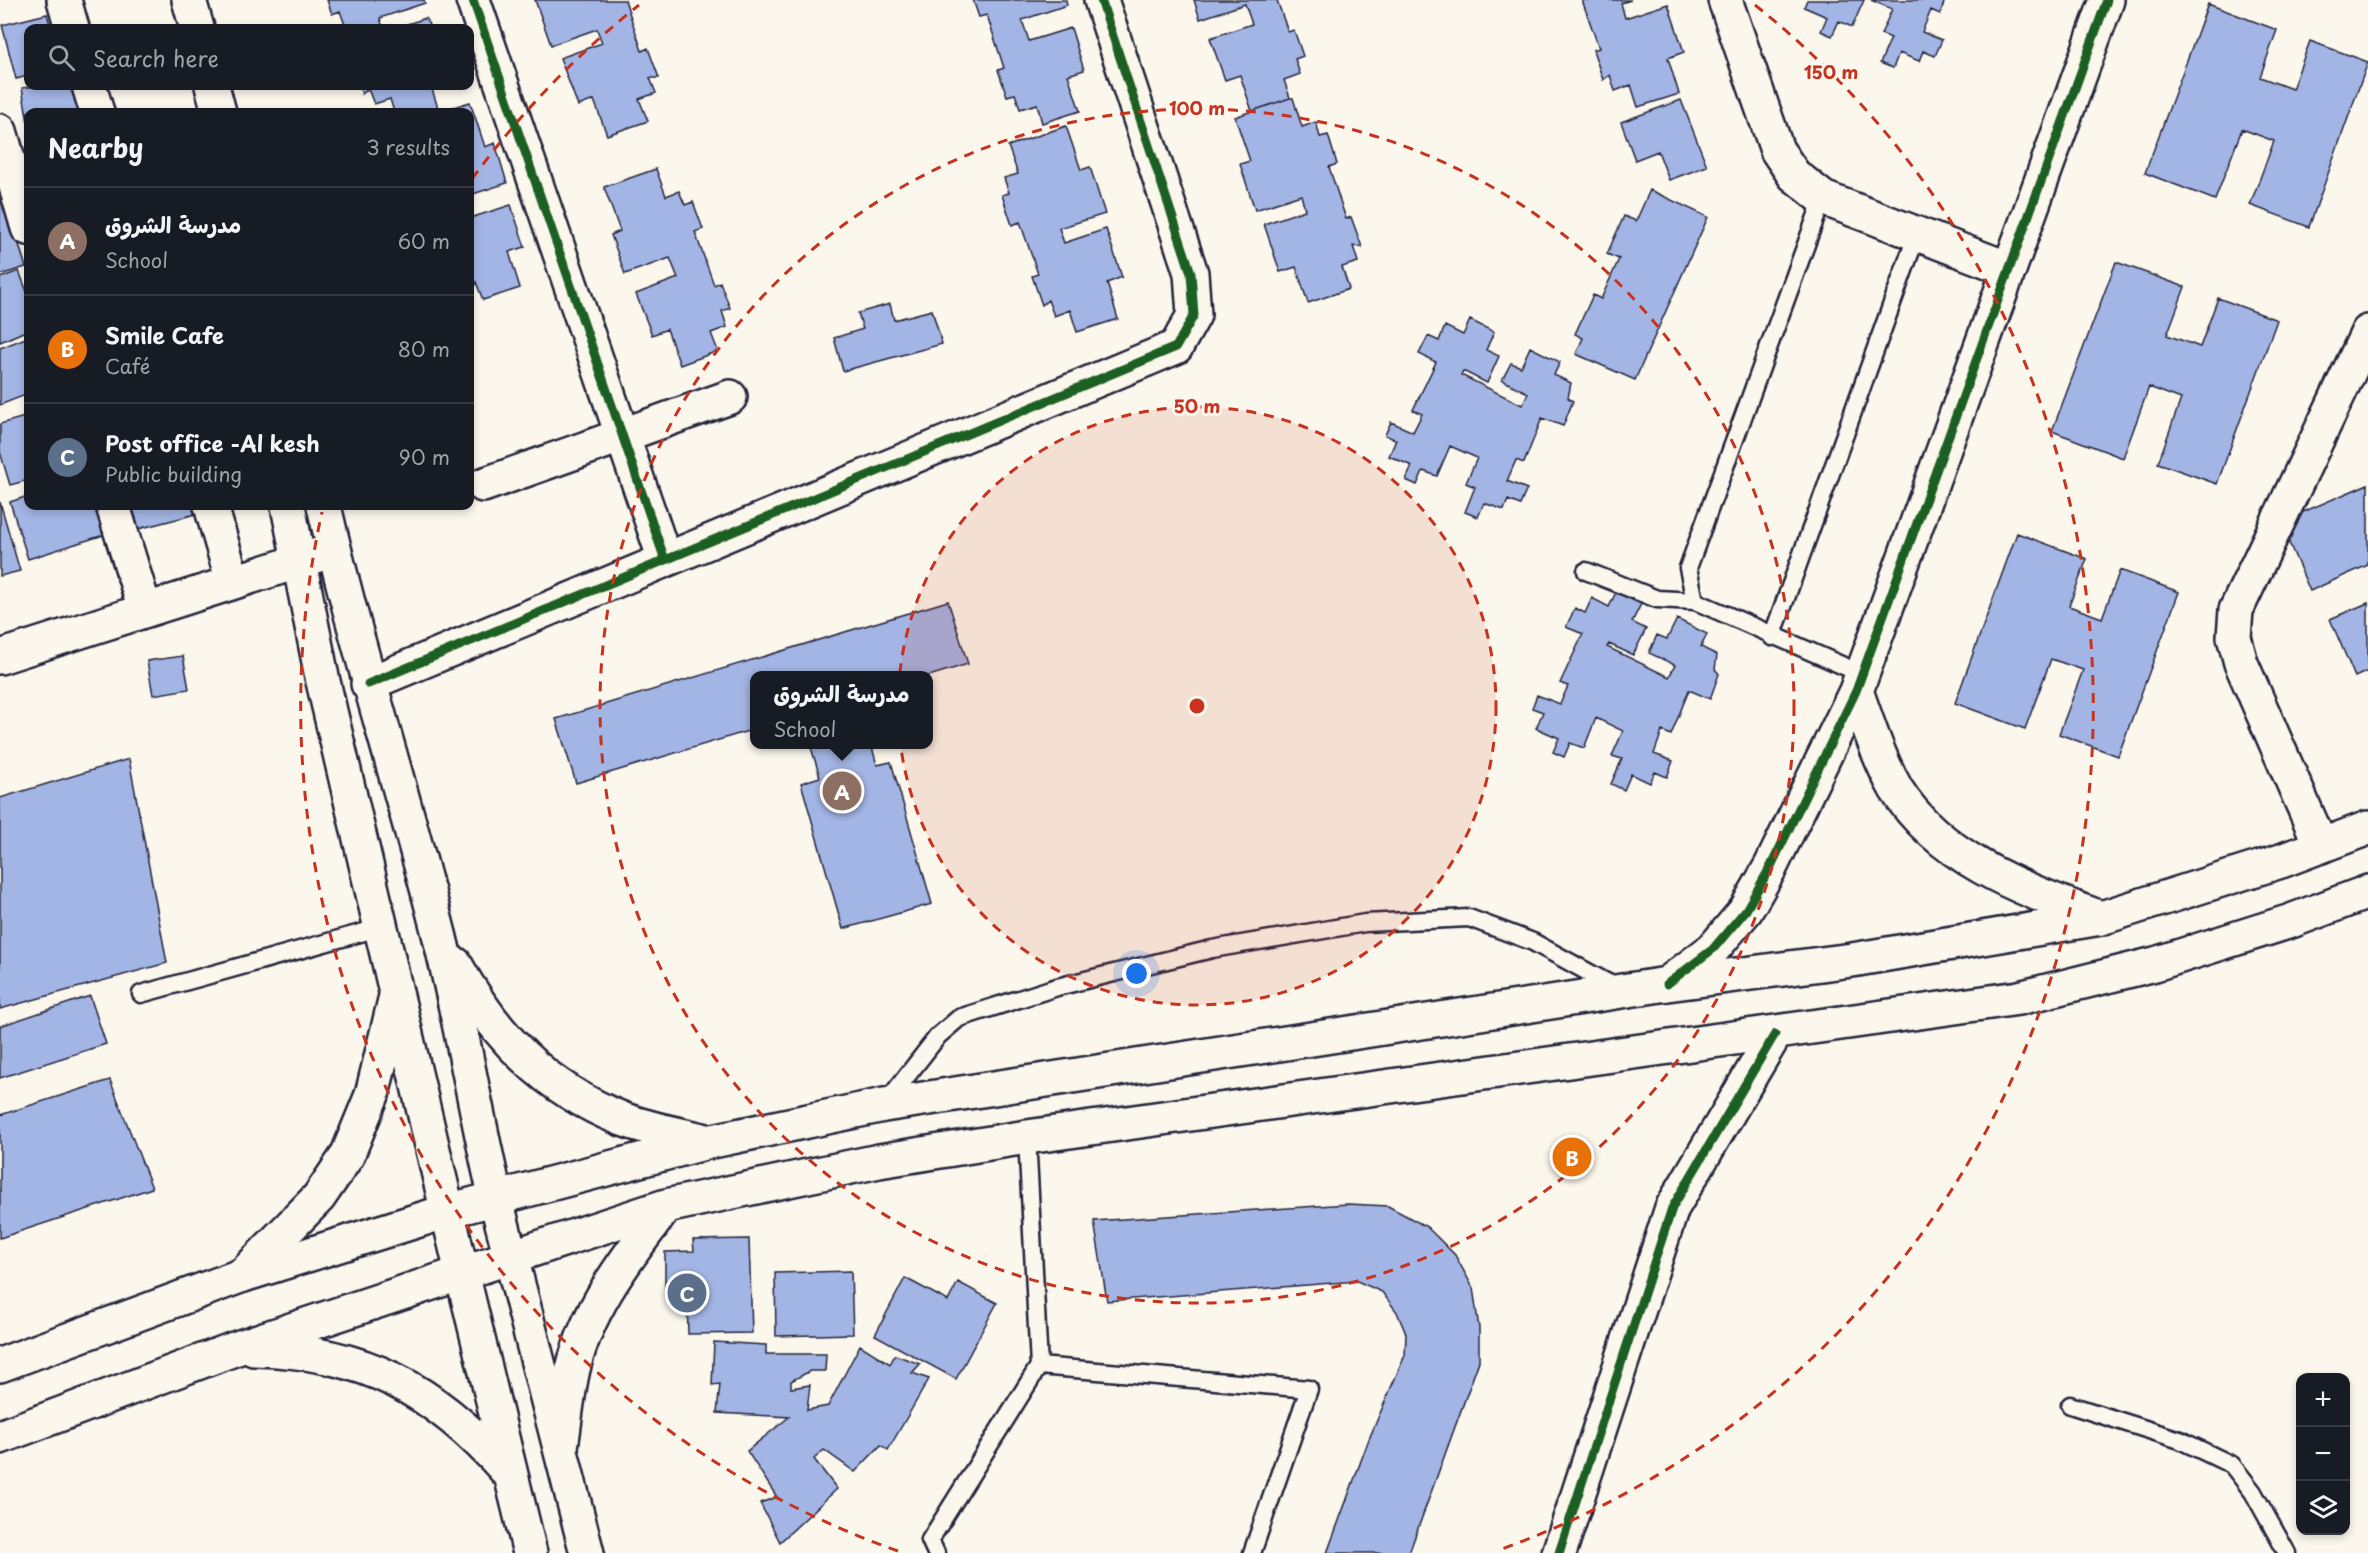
<!DOCTYPE html>
<html lang="en">
<head>
<meta charset="utf-8">
<style>
	body { margin:0; font-family:"Playpen Sans","Playpen Sans Arabic",sans-serif; background:#242831; color:#f1f3f6 }
	.controls { position:absolute; right:18px; bottom:18px; display:grid; overflow:hidden; border-radius:12px; box-shadow:0 3px 9px #0003 }
	.controls button { width:54px; height:54px; display:grid; place-items:center; padding:0; border:0; border-bottom:2px solid #363941; background:#171b24; color:#f1f3f6; font:30px sans-serif }
	.you { position:absolute; left:1137px; top:974px; width:21px; height:21px; margin:-15px; border:4px solid #fff; border-radius:50%; background:#1a73e8; box-shadow:0 0 0 9px #1a73e833 }
	.badge { display:grid; place-items:center; width:39px; height:39px; border-radius:50%; background:#1a73e8; color:#fff; font-size:20px; font-weight:700 }
	.pin { position:absolute; translate:-50% -50%; border:3px solid #fff; box-shadow:0 2px 6px #0006 }
	.popup { position:absolute; left:750px; top:671px; width:183px; height:78px; box-sizing:border-box; display:grid; place-content:center; border-radius:12px; background:#171b24; filter:drop-shadow(0 2px 4px #0005); font-size:20px; white-space:nowrap; color:#9ea1a6 }
	.popup b { font-size:22px; color:#f1f3f6 }
	.popup::after { content:''; position:absolute; left:50%; top:100%; margin-left:-12px; border:12px solid transparent; border-top-color:#171b24 }
	.list { margin:0; padding:0; list-style:none }
	h2 { display:flex; justify-content:space-between; align-items:center; height:78px; margin:0; padding:0 24px; font-size:26px }
	h2 small { font-size:20px; font-weight:400; color:#9ea1a6 }
	.list li { display:grid; grid-template-columns:39px 1fr auto; gap:18px; align-items:center; box-sizing:border-box; height:108px; padding:0 24px; border-top:2px solid #363941 }
	.list b { display:block; font-size:22px; white-space:nowrap }
	.list p { margin:0; font-size:20px; white-space:nowrap; color:#9ea1a6 }
	.list em { font-size:20px; font-style:normal; color:#9ea1a6 }
	.icon { flex:none; width:33px; height:33px; fill:none; stroke:currentColor; stroke-width:2; stroke-linecap:round; stroke-linejoin:round }
	.map { position:relative; flex:none; width:2368px; height:1553px; overflow:hidden }
	.search { position:absolute; background:#171b24; box-shadow:0 3px 9px #0003; left:24px; top:24px; width:450px; height:66px; display:flex; align-items:center; gap:15px; box-sizing:border-box; padding:0 21px; border-radius:12px; color:#9ea1a6; font-size:22px }
	.panel { position:absolute; background:#171b24; box-shadow:0 3px 9px #0003; left:24px; top:108px; width:450px; height:402px; border-radius:12px }
	.map>svg:first-child { display:block }
	.building { fill:#a3b5e4; stroke:#22223b; stroke-width:1.5 }
	.lines { fill:none; stroke-linecap:round; stroke-linejoin:round }
	.service-casing { stroke:#22223b; stroke-width:21 }
	.minor-casing { stroke:#22223b; stroke-width:38 }
	.secondary-casing { stroke:#22223b; stroke-width:38 }
	.trunk-casing { stroke:#22223b; stroke-width:38 }
	.service { stroke:#fbf7ec; stroke-width:16 }
	.minor { stroke:#fbf7ec; stroke-width:33 }
	.secondary { stroke:#fbf7ec; stroke-width:33 }
	.trunk { stroke:#fbf7ec; stroke-width:33 }
	.cycleway-casing { stroke:#fbf7ec; stroke-width:13 }
	.cycleway { stroke:#1b5e20; stroke-width:9 }
	.ring { fill:none; stroke:#c8321e; stroke-width:3; stroke-dasharray:10 8 }
	.centre { fill:#c8321e; stroke:#fbf7ec; stroke-width:3 }
	.ring-label { font-size:18px; text-anchor:middle; font-weight:bold; fill:#c8321e; stroke:#fbf7ec; stroke-width:6; stroke-linejoin:round; paint-order:stroke }
</style>
</head>
<body>
<div class="map">
<svg width="2368" height="1553" viewBox="0 0 2368 1553">
	<rect width="100%" height="100%" fill="#fbf7ec"/>
	<filter id="ink" filterUnits="userSpaceOnUse"><feTurbulence type="fractalNoise" baseFrequency=".0167" numOctaves="2"/><feDisplacementMap in="SourceGraphic" scale="12" xChannelSelector="R" yChannelSelector="G"/><feConvolveMatrix kernelMatrix="1 2 1 2 8 2 1 2 1" color-interpolation-filters="sRGB"/></filter>
	<g filter="url(#ink)">
		<path class="building" d="M 327,0 L 424,0 L 425,3 L 380,18 L 383,28 L 346,28 L 340,11 L 332,14 Z
			M 535,0 L 625,0 L 642,51 L 648,48 L 659,78 L 650,78 L 656,93 L 639,99 L 648,121 L 607,135 L 594,100 L 578,106 L 560,58 L 602,43 L 597,29 L 551,45 Z
			M 973,0 L 1066,0 L 1067,5 L 1022,20 L 1029,41 L 1071,28 L 1084,70 L 1068,75 L 1080,111 L 1042,123 L 1037,104 L 1020,109 L 1015,94 L 1007,96 L 998,70 L 1004,68 L 987,15 L 979,17 Z
			M 1194,0 L 1277,0 L 1288,32 L 1294,30 L 1303,56 L 1295,59 L 1300,74 L 1284,80 L 1290,98 L 1252,111 L 1240,75 L 1225,80 L 1210,38 L 1252,24 L 1245,4 L 1200,19 Z
			M 1582,0 L 1631,0 L 1621,3 L 1625,18 L 1668,4 L 1684,52 L 1668,58 L 1679,94 L 1638,107 L 1631,85 L 1615,91 L 1610,75 L 1603,80 L 1593,50 L 1599,48 Z
			M 1807,0 L 1864,0 L 1852,27 L 1839,21 L 1832,36 L 1821,31 L 1827,17 L 1804,7 Z
			M 1871,0 L 1945,0 L 1940,14 L 1931,10 L 1922,32 L 1942,40 L 1935,56 L 1923,51 L 1919,61 L 1899,53 L 1893,68 L 1880,63 L 1891,38 L 1881,34 L 1892,9 Z
			M 2208,4 L 2277,30 L 2260,77 L 2292,89 L 2310,41 L 2368,62 L 2309,227 L 2250,205 L 2274,141 L 2242,129 L 2215,200 L 2145,173 Z
			M 47,14 L 51,28 L 28,28 L 28,76 L 16,79 L 2,25 Z
			M 426,18 L 430,28 L 395,28 Z
			M 35,86 L 76,86 L 81,112 L 28,112 L 28,122 L 22,88 Z
			M 359,86 L 431,86 L 438,108 L 424,112 L 394,112 L 390,99 L 374,104 L 368,89 L 362,94 Z
			M 1290,98 L 1293,98 L 1302,127 L 1316,122 L 1320,137 L 1328,135 L 1337,164 L 1329,167 L 1346,219 L 1351,217 L 1362,247 L 1353,246 L 1358,262 L 1342,267 L 1349,289 L 1308,303 L 1296,267 L 1280,272 L 1264,224 L 1305,210 L 1301,195 L 1255,210 L 1240,164 L 1250,161 L 1235,117 Z
			M 1681,100 L 1707,166 L 1669,180 L 1658,151 L 1635,160 L 1621,122 Z
			M 470,102 L 485,147 L 495,143 L 507,183 L 470,195 L 470,112 L 437,112 Z
			M 1066,126 L 1081,170 L 1090,167 L 1105,214 L 1059,228 L 1064,243 L 1106,229 L 1122,277 L 1107,283 L 1118,319 L 1077,332 L 1070,310 L 1054,316 L 1048,300 L 1042,305 L 1032,276 L 1038,274 L 1020,222 L 1012,225 L 1002,195 L 1009,193 L 1004,178 L 1018,174 L 1008,146 Z
			M 656,169 L 666,196 L 679,191 L 685,205 L 693,202 L 703,229 L 695,232 L 714,285 L 720,282 L 730,308 L 722,311 L 727,327 L 711,333 L 718,351 L 680,365 L 667,329 L 652,335 L 636,294 L 678,278 L 670,258 L 625,274 L 611,235 L 620,231 L 604,187 Z
			M 1650,190 L 1708,217 L 1635,380 L 1576,354 L 1583,338 L 1575,334 L 1593,295 L 1601,299 L 1619,259 L 1607,254 L 1624,216 L 1636,221 Z
			M 4,197 L 26,267 L 0,275 L 0,198 Z
			M 511,205 L 525,247 L 509,252 L 520,288 L 483,300 L 476,282 L 470,284 L 470,218 Z
			M 2116,262 L 2185,287 L 2167,335 L 2200,347 L 2218,298 L 2277,320 L 2217,484 L 2158,463 L 2181,399 L 2149,387 L 2123,458 L 2052,431 Z
			M 19,271 L 28,294 L 28,330 L 0,342 L 0,278 Z
			M 890,304 L 894,320 L 932,310 L 942,344 L 843,371 L 834,338 L 863,329 L 858,313 Z
			M 1470,320 L 1494,332 L 1486,350 L 1499,356 L 1487,383 L 1463,371 L 1461,375 L 1522,405 L 1528,393 L 1502,380 L 1511,363 L 1521,367 L 1530,347 L 1560,362 L 1554,375 L 1571,383 L 1568,398 L 1573,401 L 1563,426 L 1542,418 L 1524,463 L 1516,460 L 1507,481 L 1527,489 L 1520,505 L 1508,500 L 1504,510 L 1484,503 L 1478,517 L 1465,512 L 1475,487 L 1466,483 L 1477,458 L 1450,446 L 1437,476 L 1423,471 L 1417,485 L 1406,480 L 1412,466 L 1389,456 L 1396,440 L 1385,435 L 1391,422 L 1413,432 L 1422,414 L 1413,410 L 1436,362 L 1419,354 L 1428,336 L 1439,341 L 1445,326 L 1463,335 Z
			M 28,337 L 28,394 L 0,405 L 0,348 Z
			M 28,416 L 28,480 L 10,485 L 0,452 L 0,424 Z
			M 2368,484 L 2368,565 L 2310,591 L 2280,522 Z
			M 28,496 L 28,506 L 101,506 L 110,533 L 28,559 L 10,502 Z
			M 0,502 L 20,571 L 0,576 Z
			M 132,506 L 194,506 L 196,514 L 138,529 Z
			M 2017,533 L 2087,559 L 2069,606 L 2102,618 L 2120,570 L 2179,592 L 2118,756 L 2059,734 L 2083,670 L 2051,659 L 2025,729 L 1955,703 Z
			M 1616,592 L 1641,604 L 1632,622 L 1646,629 L 1633,655 L 1609,644 L 1607,647 L 1669,677 L 1675,665 L 1649,653 L 1657,635 L 1667,639 L 1677,619 L 1707,634 L 1701,647 L 1717,655 L 1715,669 L 1719,674 L 1710,699 L 1689,690 L 1671,735 L 1662,731 L 1654,754 L 1673,761 L 1667,777 L 1655,772 L 1650,783 L 1631,774 L 1624,790 L 1611,784 L 1622,759 L 1612,756 L 1623,731 L 1596,718 L 1584,748 L 1570,743 L 1564,757 L 1553,752 L 1559,738 L 1536,728 L 1543,712 L 1532,708 L 1537,695 L 1560,704 L 1568,686 L 1560,683 L 1583,634 L 1566,627 L 1575,608 L 1585,613 L 1592,598 L 1609,607 Z
			M 948,601 L 968,664 L 929,676 L 755,676 L 755,729 L 576,783 L 556,719 Z
			M 2368,603 L 2368,671 L 2355,677 L 2330,619 Z
			M 183,656 L 189,689 L 153,695 L 147,661 Z
			M 810,744 L 871,744 L 877,765 L 891,762 L 932,904 L 843,929 L 801,783 L 820,777 Z
			M 129,759 L 167,963 L 0,1009 L 0,798 Z
			M 90,996 L 106,1044 L 0,1078 L 0,1026 Z
			M 110,1080 L 152,1188 L 0,1238 L 0,1115 Z
			M 1348,1204 L 1388,1206 L 1427,1227 L 1455,1255 L 1473,1288 L 1479,1328 L 1479,1361 L 1409,1553 L 1327,1553 L 1369,1439 L 1405,1355 L 1406,1334 L 1397,1312 L 1382,1292 L 1357,1281 L 1107,1301 L 1094,1221 Z
			M 749,1239 L 752,1333 L 688,1334 L 687,1294 L 665,1295 L 665,1252 L 694,1251 L 693,1240 Z
			M 851,1271 L 853,1334 L 776,1336 L 775,1273 Z
			M 905,1278 L 948,1301 L 958,1282 L 997,1303 L 956,1379 L 875,1335 Z
			M 714,1342 L 766,1345 L 766,1354 L 826,1354 L 825,1371 L 810,1371 L 791,1381 L 791,1388 L 810,1385 L 807,1410 L 828,1406 L 860,1345 L 890,1364 L 895,1355 L 920,1364 L 912,1373 L 929,1379 L 888,1450 L 881,1445 L 855,1472 L 824,1450 L 814,1459 L 837,1489 L 780,1542 L 760,1503 L 777,1497 L 747,1451 L 789,1417 L 717,1413 L 720,1384 L 712,1385 Z"/>
		<g class="lines">
			<defs>
				<path id="service" d="M 1823,198 L 1688,568 L 1695,601 L 1862,674
					M 1586,571 L 1657,599 L 1695,601
					M 1772,637 L 1917,234
					M 141,994 L 382,927
					M 885,1104 L 938,1036 L 959,1018 L 1057,987 L 1212,949 L 1365,923 L 1469,918 L 1533,942 L 1617,988
					M 1039,1366 L 1309,1389 L 1252,1553
					M 2070,1405 L 2180,1440 L 2232,1465 L 2253,1492 L 2287,1553
					M 936,1553 L 930,1540 L 1039,1366 L 1027,1137"/>
				<path id="minor" d="M 64,0 L 72,28
					M 473,0 L 665,560
					M 1725,0 L 1777,150 L 1794,175 L 1823,198 L 2009,269
					M 89,86 L 97,112
					M 0,131 L 28,228
					M 483,485 L 730,397
					M 113,506 L 145,610
					M 211,506 L 233,582
					M 0,657 L 334,550
					M 368,684 L 1176,347 L 1194,315 L 1191,273 L 1101,0
					M 1856,691 C 1868,724 1879,759 1896,789 C 1941,861 2026,890 2101,918
					M 2321,846 L 2241,663 L 2234,637 L 2236,610 L 2368,332
					M 1667,984 L 1713,949 L 1746,910 L 1771,866 L 1856,691 L 2107,0
					M 1559,1553 L 1672,1208 L 1775,1034"/>
				<path id="secondary" d="M 511,1257 L 587,1553
					M 254,1349 C 365,1351 435,1390 508,1472
					M 0,1365 L 243,1275 L 448,1211
					M 0,1437 L 234,1349 L 462,1273 L 530,1553"/>
				<path id="trunk" d="M 189,0 L 197,28
					M 212,86 L 219,112
					M 288,506 L 322,677 L 462,1273 L 666,1206 L 879,1161 L 1027,1137 L 2019,998 L 2155,964 L 2291,921 L 2368,892
					M 324,506 C 357,650 403,791 439,934 C 466,1041 481,1151 511,1257
					M 455,964 C 495,1036 544,1088 622,1119 C 648,1129 679,1134 706,1141
					M 448,1211 L 708,1142 L 884,1105 L 1667,984 L 1852,960 L 2101,918 L 2281,861 L 2368,828
					M 243,1275 L 319,1197 L 347,1156 L 372,1095 L 395,1000
					M 561,1447 C 565,1422 567,1395 573,1369 C 588,1306 628,1257 666,1206"/>
			</defs>
			<use href="#service" class="service-casing"/>
			<use href="#minor" class="minor-casing"/>
			<use href="#secondary" class="secondary-casing"/>
			<use href="#trunk" class="trunk-casing"/>
			<use href="#service" class="service"/>
			<use href="#minor" class="minor"/>
			<use href="#secondary" class="secondary"/>
			<use href="#trunk" class="trunk"/>
			<defs>
				<path id="cycleway" d="M 473,0 L 665,560
					M 368,684 L 1176,347 L 1194,315 L 1191,273 L 1101,0
					M 1667,984 L 1713,949 L 1746,910 L 1771,866 L 1856,691 L 2107,0
					M 1559,1553 L 1672,1208 L 1775,1034"/>
			</defs>
			<use href="#cycleway" class="cycleway-casing"/>
			<use href="#cycleway" class="cycleway"/>
		</g>
	</g>
	<circle cx="1197" cy="706" r="299" fill="#c8321e" fill-opacity=".12"/>
	<g class="ring">
		<circle cx="1197" cy="706" r="299"/>
		<circle cx="1197" cy="706" r="597"/>
		<path d="M898 1551A896 896 0 0 1 322 512M472 179A896 896 0 0 1 639 5M1755 5A896 896 0 0 1 1496 1551"/>
	</g>
	<circle cx="1197" cy="706" r="9" class="centre"/>
	<g class="ring-label">
		<text x="1831" y="79">150 m</text>
		<text x="1197" y="115">100 m</text>
		<text x="1197" y="413">50 m</text>
	</g>
</svg>
<div class="controls">
<button>+</button>
<button>−</button>
<button><svg class="icon" aria-label="layers" viewBox="0 0 24 24"><path d="M12 4l9 5-9 5-9-5zM3 14l9 5 9-5"/></svg></button>
</div>
<div class="you"></div>
<div class="pin badge" style="left:842px;top:791px;background:#8d6e63">A</div>
<div class="popup"><b>مدرسة الشروق</b>School</div>
<div class="pin badge" style="left:1572px;top:1157px;background:#e8710a">B</div>
<div class="pin badge" style="left:687px;top:1293px;background:#5c6f8a">C</div>
<div class="search"><svg class="icon" aria-label="search" viewBox="0 0 24 24"><circle cx="10" cy="10" r="6"/><path d="M15 15l6 6"/></svg>Search here</div>
<section class="panel">
<h2>Nearby<small>3 results</small></h2>
<ul class="list">
<li><span class="badge" style="background:#8d6e63">A</span><div><b>مدرسة الشروق</b><p>School</p></div><em>60 m</em></li>
<li><span class="badge" style="background:#e8710a">B</span><div><b>Smile Cafe</b><p>Café</p></div><em>80 m</em></li>
<li><span class="badge" style="background:#5c6f8a">C</span><div><b>Post office -Al kesh</b><p>Public building</p></div><em>90 m</em></li>
</ul>
</section>
</div>
</body>
</html>
